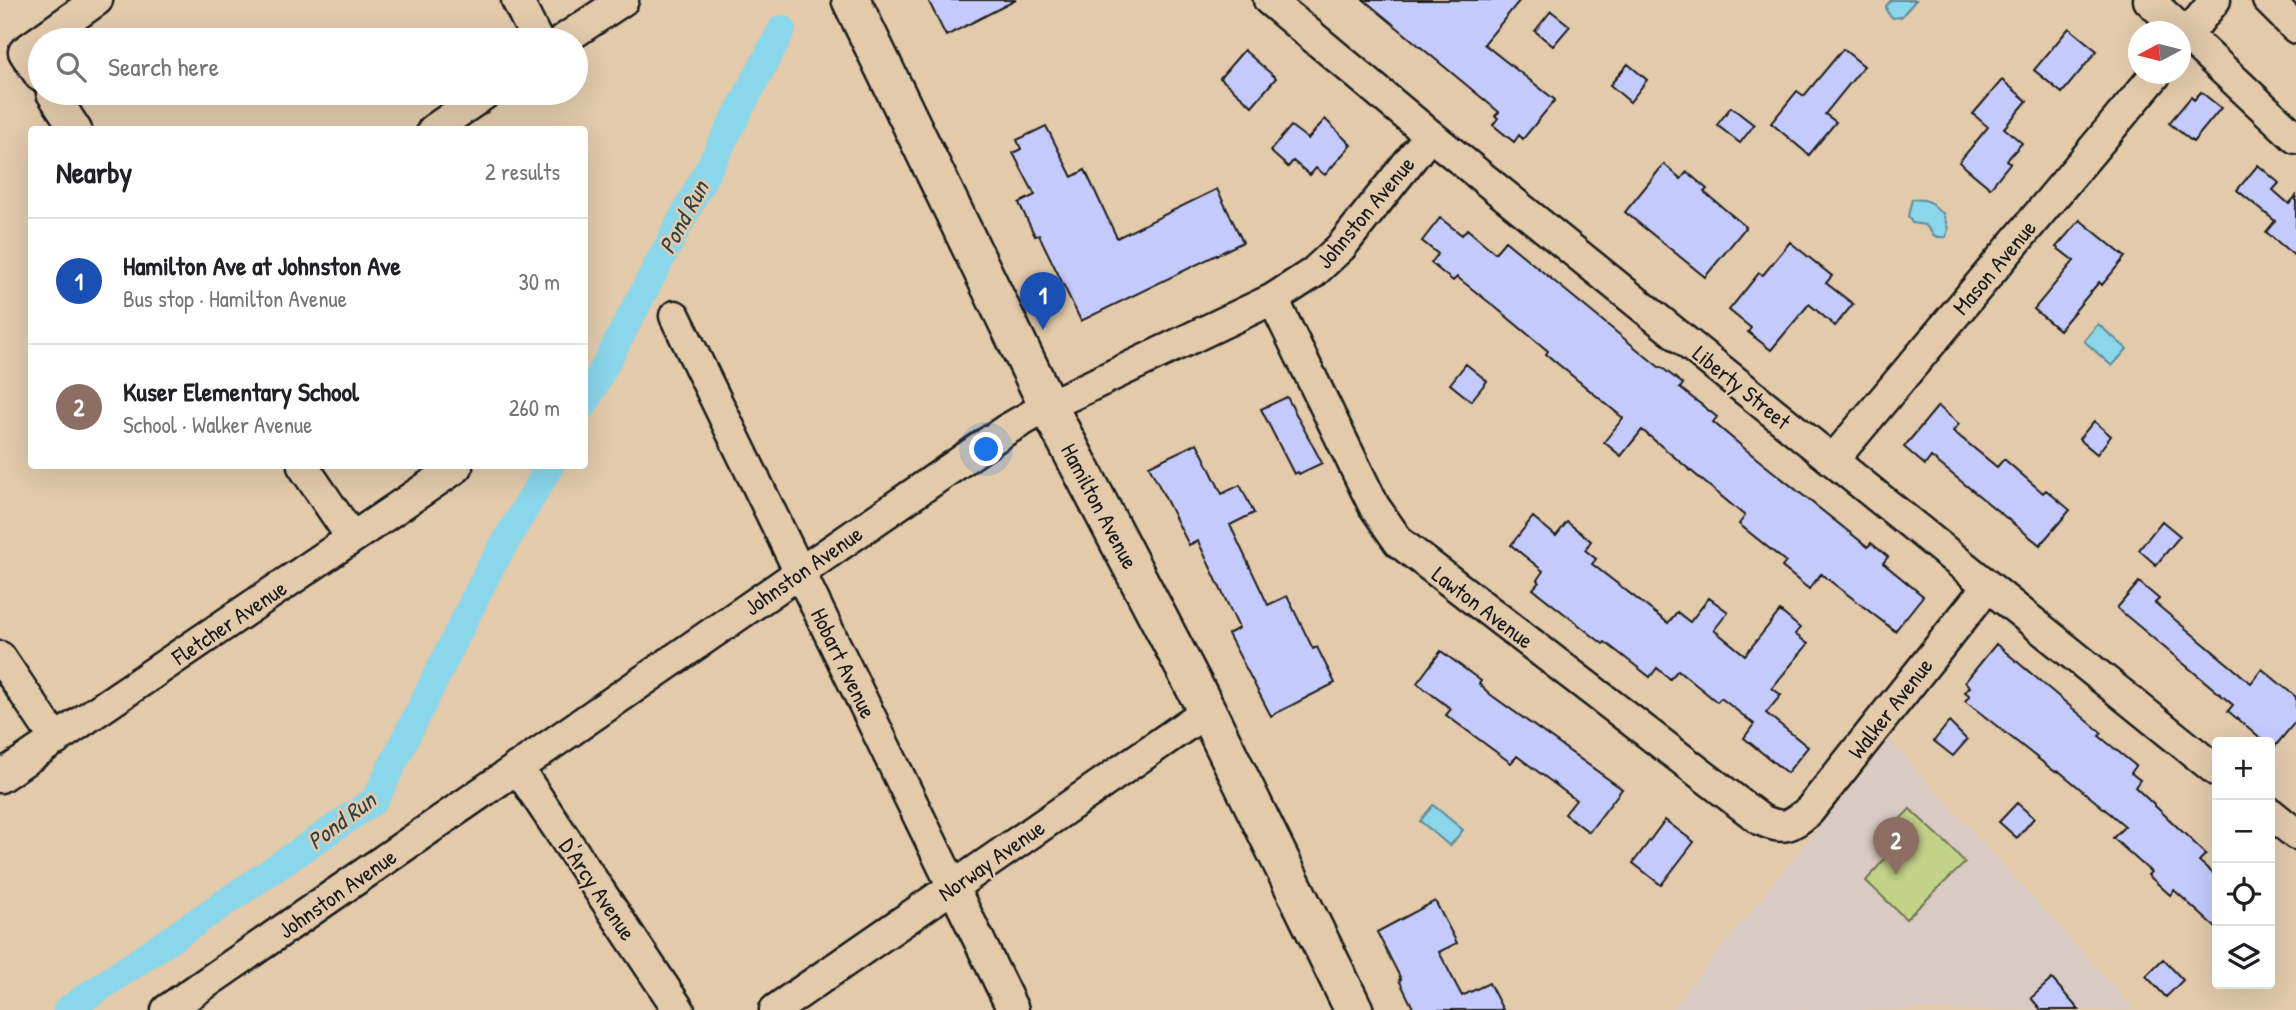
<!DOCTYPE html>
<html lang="en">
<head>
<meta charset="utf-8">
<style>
	body { margin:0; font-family:"Patrick Hand",sans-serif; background:#f6f6f6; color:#202124 }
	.controls { position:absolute; right:21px; bottom:21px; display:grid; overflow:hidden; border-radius:7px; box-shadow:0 7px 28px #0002 }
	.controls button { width:63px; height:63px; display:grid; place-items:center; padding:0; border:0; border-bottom:2px solid #e0e0e0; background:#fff; color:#202124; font:35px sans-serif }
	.compass { position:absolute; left:2128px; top:21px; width:63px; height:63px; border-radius:50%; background:#fff; box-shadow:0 7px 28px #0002; rotate:263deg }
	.you { position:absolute; left:987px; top:450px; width:24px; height:24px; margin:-18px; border:5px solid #fff; border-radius:50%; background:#1a73e8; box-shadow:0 0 0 10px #1a73e833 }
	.badge { display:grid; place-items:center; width:46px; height:46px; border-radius:50%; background:#7c3aed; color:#fff; font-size:23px; font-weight:700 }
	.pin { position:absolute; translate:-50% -58px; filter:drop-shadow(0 2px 4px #0008) }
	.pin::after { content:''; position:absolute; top:37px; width:24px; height:21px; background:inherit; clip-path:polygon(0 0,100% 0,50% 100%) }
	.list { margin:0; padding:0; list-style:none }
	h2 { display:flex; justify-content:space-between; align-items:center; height:91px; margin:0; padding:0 28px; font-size:30px }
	h2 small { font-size:23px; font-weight:400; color:#757577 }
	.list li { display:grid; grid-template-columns:46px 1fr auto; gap:21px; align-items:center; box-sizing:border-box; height:126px; padding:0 28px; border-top:2px solid #e0e0e0 }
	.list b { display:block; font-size:26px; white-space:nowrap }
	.list p { margin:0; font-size:23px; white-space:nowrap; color:#757577 }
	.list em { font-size:23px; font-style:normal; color:#757577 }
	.icon { flex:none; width:38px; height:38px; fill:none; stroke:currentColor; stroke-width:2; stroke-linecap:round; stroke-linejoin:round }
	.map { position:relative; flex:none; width:2296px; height:1010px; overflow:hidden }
	.search { position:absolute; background:#fff; box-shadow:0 7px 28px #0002; left:28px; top:28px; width:560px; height:77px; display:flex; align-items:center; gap:18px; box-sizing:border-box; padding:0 24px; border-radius:38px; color:#757577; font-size:26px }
	.panel { position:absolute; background:#fff; box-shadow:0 7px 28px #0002; left:28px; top:126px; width:560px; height:343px; border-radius:7px }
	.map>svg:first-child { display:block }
	.built { fill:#d9cac3 }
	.green { fill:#c2d287; stroke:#6f7752; stroke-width:2 }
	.water { fill:#8ad6ea; stroke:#5e8c98; stroke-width:2 }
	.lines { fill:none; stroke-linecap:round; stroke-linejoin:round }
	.canal { stroke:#8ad6ea; stroke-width:28 }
	.building { fill:#c4cafc; stroke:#1c1c1c; stroke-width:2 }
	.minor-casing { stroke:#1c1c1c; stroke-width:35 }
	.major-casing { stroke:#1c1c1c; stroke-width:42 }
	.minor { stroke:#e2caab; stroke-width:30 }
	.major { stroke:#e2caab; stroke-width:37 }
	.labels { text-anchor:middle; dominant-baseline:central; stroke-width:5; stroke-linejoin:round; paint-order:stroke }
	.street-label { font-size:23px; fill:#1c1c1c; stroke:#e2caab }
	.water-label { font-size:24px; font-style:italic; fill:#324145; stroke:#e2caab }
</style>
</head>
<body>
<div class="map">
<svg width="2296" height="1010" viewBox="0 0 2296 1010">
	<rect width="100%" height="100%" fill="#e2caab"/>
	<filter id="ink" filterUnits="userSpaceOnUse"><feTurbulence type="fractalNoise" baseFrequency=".0143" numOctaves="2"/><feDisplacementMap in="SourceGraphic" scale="14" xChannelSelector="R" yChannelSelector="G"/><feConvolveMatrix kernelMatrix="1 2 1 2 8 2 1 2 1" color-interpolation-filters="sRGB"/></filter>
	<g filter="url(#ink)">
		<path class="built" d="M 1889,740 L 2135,1010 L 1671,1010 Z"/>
		<path class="green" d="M 1910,809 C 1928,827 1949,843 1965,863 L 1906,919 L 1866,881 L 1897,844 L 1893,837 L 1899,820 Z"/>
		<path class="water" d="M 1891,0 L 1916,0 L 1901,17 L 1893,18 L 1887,12 L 1886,6 Z
			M 1912,199 C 1916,200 1923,199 1927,201 C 1935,203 1935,211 1943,213 L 1948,229 L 1946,237 C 1930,238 1935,234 1925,225 L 1912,223 L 1908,216 Z
			M 2098,324 L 2127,349 L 2112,366 L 2084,341 Z
			M 1433,805 L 1463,830 L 1450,846 L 1420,821 Z"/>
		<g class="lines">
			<path class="canal" d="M 584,405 L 782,29
				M 67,1010 L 375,800 L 489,570 L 550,466"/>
		</g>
		<path class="building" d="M 928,0 L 1016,0 L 946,36 Z
			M 1364,0 L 1520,0 L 1484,44 L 1555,100 L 1523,139 L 1519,135 L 1514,142 L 1493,125 L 1498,118 L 1495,116 L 1499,112 Z
			M 1551,11 L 1570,26 L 1553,46 L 1535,31 Z
			M 2069,28 L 2097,51 L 2062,93 L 2034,70 Z
			M 1843,49 L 1864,66 L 1825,114 L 1836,122 L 1809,155 L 1771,123 L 1797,91 L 1804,96 Z
			M 1244,50 L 1276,78 L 1252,106 L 1220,78 Z
			M 1628,64 L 1647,80 L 1630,102 L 1610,85 Z
			M 2002,80 L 2027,101 L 2004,128 L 2022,143 L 2007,160 L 2010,163 L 1990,188 L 1959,162 L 1988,127 L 1973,114 Z
			M 2201,92 L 2221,108 L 2193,142 L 2169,123 L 2191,97 L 2194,100 Z
			M 1731,107 L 1754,125 L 1740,143 L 1717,125 Z
			M 1325,119 L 1351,145 L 1325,175 L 1316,168 L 1310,175 L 1293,161 L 1288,167 L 1270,151 L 1291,126 L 1308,139 Z
			M 1046,126 L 1072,177 L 1085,170 L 1117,238 L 1217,189 L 1243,242 L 1081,321 L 1039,235 L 1035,236 L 1019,203 L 1035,195 L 1013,153 L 1021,149 L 1017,140 Z
			M 1664,164 L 1681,179 L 1687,172 L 1707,189 L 1704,192 L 1746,227 L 1705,277 L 1625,212 Z
			M 2258,165 L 2279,183 L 2273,190 L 2289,204 L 2296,196 L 2296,257 L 2266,232 L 2275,221 L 2237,190 Z
			M 1440,218 L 1462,235 L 1467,229 L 1495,253 L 1505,241 L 1660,368 L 1661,367 L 1683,384 L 1680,388 L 1717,417 L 1713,422 L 1756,458 L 1868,547 L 1871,543 L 1888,557 L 1883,563 L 1923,596 L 1895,631 L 1821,574 L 1809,589 L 1782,567 L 1786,562 L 1739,524 L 1745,516 L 1642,430 L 1621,456 L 1604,442 L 1623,418 L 1546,354 L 1548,351 L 1495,307 L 1457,277 L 1453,281 L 1431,263 L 1438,254 L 1422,241 Z
			M 2080,220 L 2125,257 L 2102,285 L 2099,282 L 2059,330 L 2034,309 L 2074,261 L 2056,247 Z
			M 1790,242 L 1832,276 L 1826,283 L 1853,304 L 1835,326 L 1809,304 L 1771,350 L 1748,332 L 1751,328 L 1729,310 L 1759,273 L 1763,275 Z
			M 1466,364 L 1487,381 L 1471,401 L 1450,384 Z
			M 1287,397 L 1322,463 L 1299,474 L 1298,472 L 1294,474 L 1261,409 Z
			M 1938,406 L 1959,424 L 1953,431 L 1997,467 L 2004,459 L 2043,493 L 2046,490 L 2070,510 L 2040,545 L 1931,457 L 1925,465 L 1904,447 Z
			M 2094,421 L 2111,436 L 2097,454 L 2079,439 Z
			M 1197,443 L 1222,494 L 1240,485 L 1254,513 L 1230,525 L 1268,605 L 1287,596 L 1313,649 L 1317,647 L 1335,683 L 1271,716 L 1228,634 L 1239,628 L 1198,541 L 1189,545 L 1149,466 Z
			M 1533,517 L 1556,536 L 1567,522 L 1591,541 L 1585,550 L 1596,559 L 1592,564 L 1668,623 L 1677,612 L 1690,622 L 1709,598 L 1728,612 L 1714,630 L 1745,655 L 1780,611 L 1800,628 L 1795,634 L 1808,644 L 1772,688 L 1781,695 L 1766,713 L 1808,747 L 1787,773 L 1744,738 L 1754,724 L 1721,698 L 1717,702 L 1678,670 L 1670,679 L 1657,668 L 1650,677 L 1605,642 L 1603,644 L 1533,589 L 1539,582 L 1537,580 L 1543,571 L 1511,545 Z
			M 2162,521 L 2180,536 L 2156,565 L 2139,550 Z
			M 2139,582 L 2159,599 L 2155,603 L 2251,683 L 2262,669 L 2296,697 L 2296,721 L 2272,750 L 2270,742 L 2264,742 L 2228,711 L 2233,705 L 2117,608 Z
			M 1996,644 L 2102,733 L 2099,736 L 2136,766 L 2131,773 L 2140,780 L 2135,787 L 2206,854 L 2199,861 L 2217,877 L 2217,929 L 2174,890 L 2170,895 L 2148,875 L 2151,872 L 2113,838 L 2125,826 L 2060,772 L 2054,771 L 1965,701 L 1970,696 L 1965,692 L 1970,687 L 1965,682 Z
			M 1441,651 L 1481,681 L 1479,684 L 1491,695 L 1622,789 L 1589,832 L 1565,814 L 1576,800 L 1517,756 L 1511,763 L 1446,715 L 1451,709 L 1417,683 Z
			M 1949,722 L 1967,740 L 1953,756 L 1934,741 Z
			M 2017,803 L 2034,818 L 2017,838 L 1999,822 Z
			M 1665,820 L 1694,842 L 1661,885 L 1633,863 Z
			M 1435,901 L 1457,943 L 1439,952 L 1462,996 L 1489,983 L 1503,1010 L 1414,1010 L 1399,980 L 1401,979 L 1377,932 Z
			M 2163,959 L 2183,980 L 2166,997 L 2146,976 Z
			M 2052,979 L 2079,1010 L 2041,1010 L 2031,998 Z"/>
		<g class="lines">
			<defs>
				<path id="minor" d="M 517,0 L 537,40
					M 1269,0 L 1430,135 L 2217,771
					M 2149,0 L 2296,138
					M 2268,0 L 2296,28
					M 563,40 L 623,0
					M 2180,44 L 2215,0
					M 40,76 L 24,52 L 97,0
					M 52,93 L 76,130
					M 433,130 L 486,93
					M 1273,299 L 1374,506 L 1399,542 L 1761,820 C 1785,830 1789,827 1809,811 L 1987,587
					M 675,316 L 1013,1010
					M 1833,460 L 2156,74
					M 303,466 L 352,538
					M 0,657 L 56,740
					M 517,767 L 679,1010
					M 0,777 L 457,467
					M 2270,813 L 2296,834
					M 167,1010 L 1006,430 L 1048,406 L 1273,299 L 1313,273 L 1341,247 L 1430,135
					M 775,1010 L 1207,711"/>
				<path id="major" d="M 851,0 L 1048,406 L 1207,711 L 1354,1010"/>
			</defs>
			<use href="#minor" class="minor-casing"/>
			<use href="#major" class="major-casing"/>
			<use href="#minor" class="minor"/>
			<use href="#major" class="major"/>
		</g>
	</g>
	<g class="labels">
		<g class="street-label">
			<text transform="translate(1365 212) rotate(-50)">Johnston Avenue</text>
			<text transform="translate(1994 267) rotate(-50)">Mason Avenue</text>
			<text transform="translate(1742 387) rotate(39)">Liberty Street</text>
			<text transform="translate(1100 506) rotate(62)">Hamilton Avenue</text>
			<text transform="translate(803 570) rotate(-35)">Johnston Avenue</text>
			<text transform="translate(1483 607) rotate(37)">Lawton Avenue</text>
			<text transform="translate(229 622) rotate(-34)">Fletcher Avenue</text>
			<text transform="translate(844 663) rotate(64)">Hobart Avenue</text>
			<text transform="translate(1890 708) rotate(-52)">Walker Avenue</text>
			<text transform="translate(991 860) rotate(-35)">Norway Avenue</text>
			<text transform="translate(598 889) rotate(56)">D'Arcy Avenue</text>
			<text transform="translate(337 893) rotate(-35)">Johnston Avenue</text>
		</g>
		<g class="water-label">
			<text transform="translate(683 217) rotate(-62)">Pond Run</text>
			<text transform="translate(341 820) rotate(-37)">Pond Run</text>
		</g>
	</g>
</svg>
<div class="controls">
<button>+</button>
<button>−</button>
<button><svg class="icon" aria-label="locate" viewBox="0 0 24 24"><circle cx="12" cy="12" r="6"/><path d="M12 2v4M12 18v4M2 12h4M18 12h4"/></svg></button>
<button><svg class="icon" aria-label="layers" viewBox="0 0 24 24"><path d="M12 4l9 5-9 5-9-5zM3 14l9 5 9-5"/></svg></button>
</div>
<svg class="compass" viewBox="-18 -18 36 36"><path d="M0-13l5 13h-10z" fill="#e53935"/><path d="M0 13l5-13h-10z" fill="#757577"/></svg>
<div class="you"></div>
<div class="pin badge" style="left:1043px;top:330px;background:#1a4fb4">1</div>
<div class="pin badge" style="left:1896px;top:875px;background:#8d6e63">2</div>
<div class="search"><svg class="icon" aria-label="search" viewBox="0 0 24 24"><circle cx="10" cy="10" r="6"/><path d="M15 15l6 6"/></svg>Search here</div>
<section class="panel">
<h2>Nearby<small>2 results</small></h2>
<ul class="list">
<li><span class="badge" style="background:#1a4fb4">1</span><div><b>Hamilton Ave at Johnston Ave</b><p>Bus stop · Hamilton Avenue</p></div><em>30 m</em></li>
<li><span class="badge" style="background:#8d6e63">2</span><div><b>Kuser Elementary School</b><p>School · Walker Avenue</p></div><em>260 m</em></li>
</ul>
</section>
</div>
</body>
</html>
